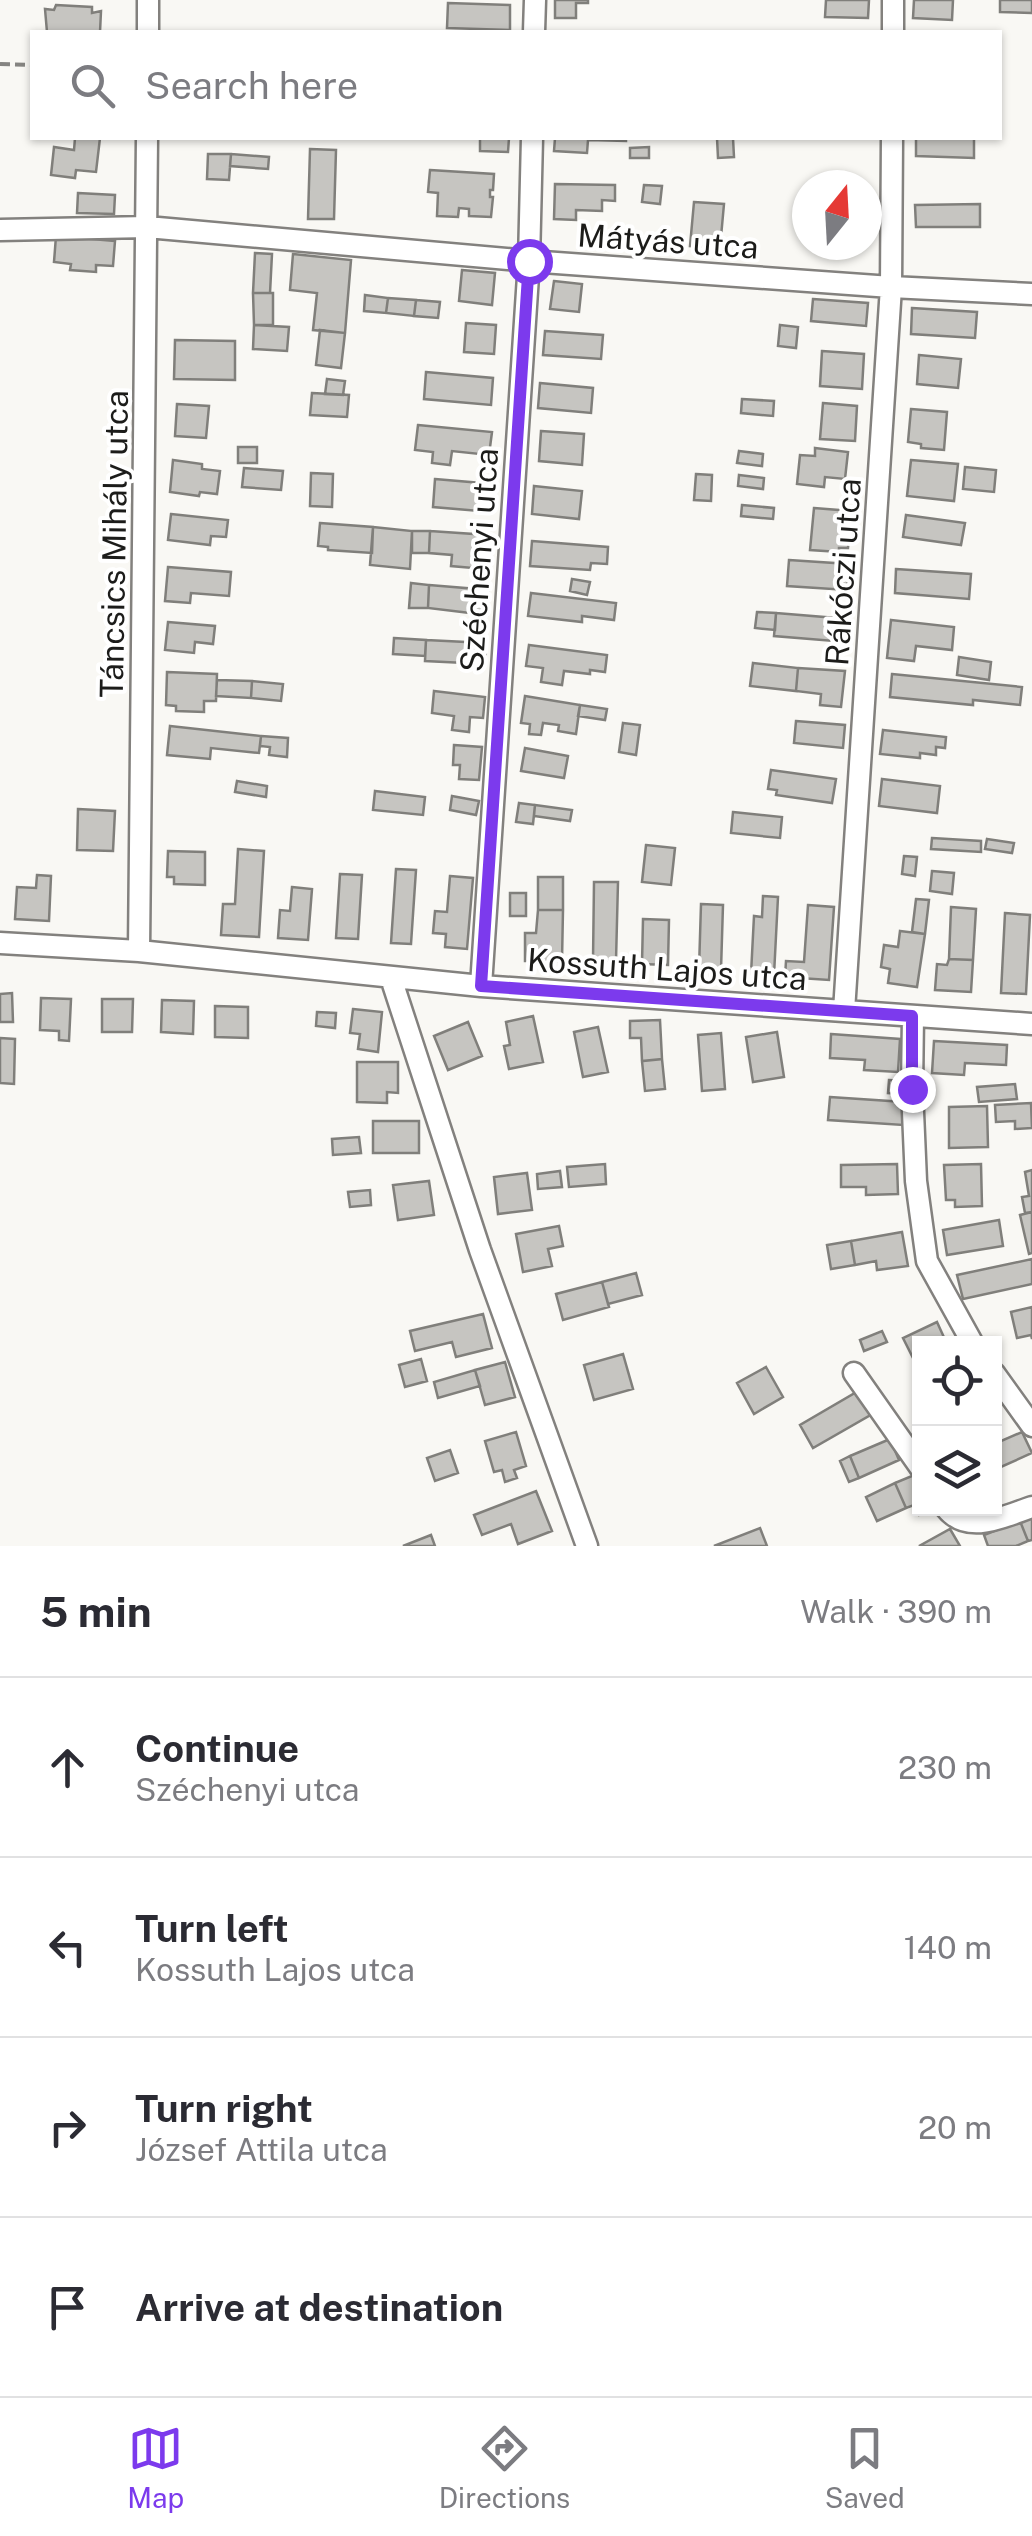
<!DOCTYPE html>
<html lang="en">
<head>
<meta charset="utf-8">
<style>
	body { margin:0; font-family:"Public Sans",sans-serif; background:#f7f7f7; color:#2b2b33 }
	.controls { position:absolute; right:30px; bottom:30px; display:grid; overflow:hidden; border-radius:0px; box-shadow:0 2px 8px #0004 }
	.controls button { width:90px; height:90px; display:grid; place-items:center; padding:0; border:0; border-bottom:2px solid #e1e1e2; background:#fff; color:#2b2b33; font:50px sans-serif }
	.compass { position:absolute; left:792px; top:170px; width:90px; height:90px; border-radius:50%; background:#fff; box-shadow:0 2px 8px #0004; rotate:18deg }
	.stop { position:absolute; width:30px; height:30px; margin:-22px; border:8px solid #7c3aed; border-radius:50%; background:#fff }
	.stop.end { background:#7c3aed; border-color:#fff; box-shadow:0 2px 10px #0008 }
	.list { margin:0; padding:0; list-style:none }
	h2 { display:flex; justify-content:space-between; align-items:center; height:130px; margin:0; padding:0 40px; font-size:42px }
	h2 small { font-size:32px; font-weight:400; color:#7c7c81 }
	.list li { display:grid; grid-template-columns:65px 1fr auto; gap:30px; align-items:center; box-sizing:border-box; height:180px; padding:0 40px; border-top:2px solid #e1e1e2 }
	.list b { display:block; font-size:38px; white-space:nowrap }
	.list p { margin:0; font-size:32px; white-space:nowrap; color:#7c7c81 }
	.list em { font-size:32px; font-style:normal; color:#7c7c81 }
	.icon { flex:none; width:55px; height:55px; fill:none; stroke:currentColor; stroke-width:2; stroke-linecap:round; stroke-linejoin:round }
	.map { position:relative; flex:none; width:1032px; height:1546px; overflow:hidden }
	.search { position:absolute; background:#fff; box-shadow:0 2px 8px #0004; left:30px; right:30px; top:30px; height:110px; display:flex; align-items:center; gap:25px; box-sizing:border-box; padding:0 35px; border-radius:0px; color:#7c7c81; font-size:38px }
	.sheet { height:850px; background:#fff }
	nav { display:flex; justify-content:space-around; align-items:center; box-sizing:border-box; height:140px; border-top:2px solid #e1e1e2; background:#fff; font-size:28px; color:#7c7c81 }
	nav a { display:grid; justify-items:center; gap:5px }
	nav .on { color:#7c3aed }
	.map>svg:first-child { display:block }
	.building { fill:#c6c5c1; stroke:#807f7b; stroke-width:2.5 }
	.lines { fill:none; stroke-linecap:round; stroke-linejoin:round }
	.minor-casing { stroke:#83817e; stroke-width:25 }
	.path { stroke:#858481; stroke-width:4; stroke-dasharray:10 5; stroke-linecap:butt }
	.minor { stroke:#fff; stroke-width:20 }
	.route { stroke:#7c3aed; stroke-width:12 }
	.labels { text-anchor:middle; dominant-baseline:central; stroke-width:8; stroke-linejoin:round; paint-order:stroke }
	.street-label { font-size:32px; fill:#1c1c1a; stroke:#fff }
</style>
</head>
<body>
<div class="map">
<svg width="1032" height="1546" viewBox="0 0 1032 1546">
	<rect width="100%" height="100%" fill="#f9f8f4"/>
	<path class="building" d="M 555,0 L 588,0 L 588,3 L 576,3 L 576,18 L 555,18 Z
		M 826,0 L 869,0 L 868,18 L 825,17 Z
		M 914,0 L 953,0 L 952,20 L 913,18 Z
		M 1000,0 L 1032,0 L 1032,13 L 1000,12 Z
		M 448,3 L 510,5 L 510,30 L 447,28 Z
		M 56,5 L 92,7 L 92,13 L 101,11 L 100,32 L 47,32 L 45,9 L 54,10 Z
		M 75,138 L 100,138 L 96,172 L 76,170 L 75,178 L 51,175 L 54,147 L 74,150 Z
		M 480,138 L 509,138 L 508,152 L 480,151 Z
		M 555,138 L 626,138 L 626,141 L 588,140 L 587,153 L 554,151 Z
		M 717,138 L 733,138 L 734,157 L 718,158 Z
		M 916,138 L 974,138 L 974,158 L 916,156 Z
		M 649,147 L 649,158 L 630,158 L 630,148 Z
		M 310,149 L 336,150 L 334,219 L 308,219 Z
		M 208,154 L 231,154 L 229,180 L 207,179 Z
		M 231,154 L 269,157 L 268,169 L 230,166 Z
		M 430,170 L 494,174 L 493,190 L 490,190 L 490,197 L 493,197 L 491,217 L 469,216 L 469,209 L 459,208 L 458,217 L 437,216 L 438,193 L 428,192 Z
		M 555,184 L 615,185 L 615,201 L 602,200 L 602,211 L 576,210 L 576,220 L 554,219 Z
		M 644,185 L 662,186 L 660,204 L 642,202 Z
		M 78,193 L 115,195 L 114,214 L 77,213 Z
		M 694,202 L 724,204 L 720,248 L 690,246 Z
		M 980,204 L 980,227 L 916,227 L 915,205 Z
		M 56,236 L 115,241 L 113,266 L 96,265 L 96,272 L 70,270 L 71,264 L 54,262 Z
		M 255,253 L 272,254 L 270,293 L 253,293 Z
		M 293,254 L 351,260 L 345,333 L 313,330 L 317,293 L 290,290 Z
		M 462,270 L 495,273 L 492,305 L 459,301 Z
		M 554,281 L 582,284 L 579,312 L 550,309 Z
		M 253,293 L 273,293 L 273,325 L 254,325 Z
		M 365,295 L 388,298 L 386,313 L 364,311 Z
		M 388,298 L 416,300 L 414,316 L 386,313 Z
		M 813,299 L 868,303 L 866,326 L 811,321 Z
		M 416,300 L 440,302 L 438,318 L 414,316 Z
		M 912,308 L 977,312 L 975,338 L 911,334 Z
		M 466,323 L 496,325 L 494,354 L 464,352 Z
		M 254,325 L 289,327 L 287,351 L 253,349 Z
		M 780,325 L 798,327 L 796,348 L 778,346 Z
		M 320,330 L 345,333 L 341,368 L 316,365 Z
		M 545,331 L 603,335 L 601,359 L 543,355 Z
		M 175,340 L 235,341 L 235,380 L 174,379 Z
		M 822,351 L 864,354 L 862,389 L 820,386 Z
		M 919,355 L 961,359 L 958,388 L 917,384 Z
		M 426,372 L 493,378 L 491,405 L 424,399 Z
		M 327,379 L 345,381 L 343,395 L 325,394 Z
		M 540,383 L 593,388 L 591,413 L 538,408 Z
		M 312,393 L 349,395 L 347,417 L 310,415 Z
		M 742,399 L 774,401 L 773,416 L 741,413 Z
		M 823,403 L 857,406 L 855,441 L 820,439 Z
		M 177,404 L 209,406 L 206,438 L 175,436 Z
		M 911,409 L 947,412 L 944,450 L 921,448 L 921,444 L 908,442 Z
		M 418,425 L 492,432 L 489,455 L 452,451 L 450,465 L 432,463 L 433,452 L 415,450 Z
		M 541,431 L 584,434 L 582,465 L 539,461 Z
		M 238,447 L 257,447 L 257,463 L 238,463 Z
		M 815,448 L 848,452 L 845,479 L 825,477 L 824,487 L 797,484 L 800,455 L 815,456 Z
		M 739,451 L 763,454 L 762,466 L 737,463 Z
		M 173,460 L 202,464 L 202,469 L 220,471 L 217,494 L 200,492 L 199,496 L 170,492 Z
		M 911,460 L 958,464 L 954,501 L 907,496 Z
		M 965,467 L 996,470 L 994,492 L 963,489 Z
		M 244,468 L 283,471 L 281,490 L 242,487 Z
		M 311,473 L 333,474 L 332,507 L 310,506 Z
		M 696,474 L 712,475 L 711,501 L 694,500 Z
		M 739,475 L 764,478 L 763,489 L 738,486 Z
		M 435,479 L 493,484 L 491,512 L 433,507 Z
		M 534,486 L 582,491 L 579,519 L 532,514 Z
		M 742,505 L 774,508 L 773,519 L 741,516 Z
		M 814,508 L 851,511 L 848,548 L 839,548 L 839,552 L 810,550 Z
		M 171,514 L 228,520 L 226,537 L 211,536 L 210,545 L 168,540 Z
		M 906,515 L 965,523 L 961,545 L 903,537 Z
		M 320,523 L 373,527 L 372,553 L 328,550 L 328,547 L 318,546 Z
		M 373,527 L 412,531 L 410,569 L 370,565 Z
		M 412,531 L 430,531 L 429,553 L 412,553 Z
		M 430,531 L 488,535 L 484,569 L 451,566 L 452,555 L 429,553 Z
		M 532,541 L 608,547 L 607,564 L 591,563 L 590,570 L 530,566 Z
		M 789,560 L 849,564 L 847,590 L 787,586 Z
		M 168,567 L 231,572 L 229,596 L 191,593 L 190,603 L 165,601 Z
		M 896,569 L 971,574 L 969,599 L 895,593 Z
		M 572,579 L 590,582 L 587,595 L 570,591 Z
		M 411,583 L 429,585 L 428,608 L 409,608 Z
		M 429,585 L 489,590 L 487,615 L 428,608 Z
		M 531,593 L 616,603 L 614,620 L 582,616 L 582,622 L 528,616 Z
		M 757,612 L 776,613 L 775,630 L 755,628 Z
		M 776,613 L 848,619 L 846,642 L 774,636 Z
		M 891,620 L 954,627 L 952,650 L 916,646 L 914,661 L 887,658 Z
		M 168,622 L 215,626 L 213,644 L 195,642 L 194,653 L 165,650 Z
		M 394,638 L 426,640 L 425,656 L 393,654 Z
		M 426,640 L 486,643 L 485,664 L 425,661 Z
		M 529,645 L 607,655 L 605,672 L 590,670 L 590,674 L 564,671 L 562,685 L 541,682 L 543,668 L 526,666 Z
		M 959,657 L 991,662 L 989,680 L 957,675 Z
		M 753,663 L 798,668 L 796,691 L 750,686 Z
		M 798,668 L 845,671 L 841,707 L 820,705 L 821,694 L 796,691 Z
		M 167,672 L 217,674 L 216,701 L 204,701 L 204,712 L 176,711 L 176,706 L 166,705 Z
		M 892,674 L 1022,687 L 1020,705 L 973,700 L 973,705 L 890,697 Z
		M 217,680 L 252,681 L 251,698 L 216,696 Z
		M 252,681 L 283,684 L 281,701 L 251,698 Z
		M 434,691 L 485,697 L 483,718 L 470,717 L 469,732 L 452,730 L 454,716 L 432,713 Z
		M 525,696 L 580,705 L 576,734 L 558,731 L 559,725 L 543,723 L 541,735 L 529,734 L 530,724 L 521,723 Z
		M 580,705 L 607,709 L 605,720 L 578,716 Z
		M 796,721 L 845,725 L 843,748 L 794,743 Z
		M 623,723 L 640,725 L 636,755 L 619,752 Z
		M 170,726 L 261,736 L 259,753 L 211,748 L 210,759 L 167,755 Z
		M 883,730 L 946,737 L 945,748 L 936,747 L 936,755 L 920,753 L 920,758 L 880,754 Z
		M 261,736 L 288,738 L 287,757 L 269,755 L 270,747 L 260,746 Z
		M 454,745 L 482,747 L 479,780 L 459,779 L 460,765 L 453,765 Z
		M 525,748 L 568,756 L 564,778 L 521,771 Z
		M 771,770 L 836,779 L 832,803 L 776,795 L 777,790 L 768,789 Z
		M 882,779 L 940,786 L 937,813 L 879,806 Z
		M 237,781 L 267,786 L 266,797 L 235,792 Z
		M 375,791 L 425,797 L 423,815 L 373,810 Z
		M 452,796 L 479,801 L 476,815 L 450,810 Z
		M 519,803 L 535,805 L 533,824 L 516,822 Z
		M 535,805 L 572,810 L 570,821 L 534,816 Z
		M 78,809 L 115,811 L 113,851 L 77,850 Z
		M 733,812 L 782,817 L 780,838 L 731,833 Z
		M 932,838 L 981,841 L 981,852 L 931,849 Z
		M 987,839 L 1014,843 L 1012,853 L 985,849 Z
		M 646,845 L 675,848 L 671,885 L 642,882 Z
		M 238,849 L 264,851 L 259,937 L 221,935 L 223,904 L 235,904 Z
		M 168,851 L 205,852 L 205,885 L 174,884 L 174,877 L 167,877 Z
		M 904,856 L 917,857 L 915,876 L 902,874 Z
		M 396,869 L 416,870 L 411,944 L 391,943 Z
		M 932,871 L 954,873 L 952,894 L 930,891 Z
		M 340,874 L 362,875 L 358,939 L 336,938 Z
		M 37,875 L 51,876 L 49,921 L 15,919 L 17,887 L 36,888 Z
		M 450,876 L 473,878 L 467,949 L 445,947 L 446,934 L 433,933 L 435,911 L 447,912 Z
		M 538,877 L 563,877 L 563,910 L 538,910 Z
		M 594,882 L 618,882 L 616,961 L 593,960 Z
		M 292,887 L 312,889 L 308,940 L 278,938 L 280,910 L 290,911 Z
		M 510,893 L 526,893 L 526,916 L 510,916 Z
		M 763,896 L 778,897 L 774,975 L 751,974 L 754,916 L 762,917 Z
		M 916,899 L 929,900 L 925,934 L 912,932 Z
		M 701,904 L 723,905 L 721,970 L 699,969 Z
		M 808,905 L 834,907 L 829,980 L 785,977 L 786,961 L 804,962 Z
		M 951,907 L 976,909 L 973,960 L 949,959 Z
		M 538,910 L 563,910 L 562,961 L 525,961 L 525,933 L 536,933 Z
		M 1005,913 L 1030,915 L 1026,994 L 1001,993 Z
		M 643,919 L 669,920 L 668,965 L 642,964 Z
		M 900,931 L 925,934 L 917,987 L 888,983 L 890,969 L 881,967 L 884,945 L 898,947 Z
		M 949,959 L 973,960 L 971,992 L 935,990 L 937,964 L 947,965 Z
		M 12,993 L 13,1022 L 0,1022 L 0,994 Z
		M 41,998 L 71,999 L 69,1041 L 59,1040 L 59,1031 L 40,1030 Z
		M 102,999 L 133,999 L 132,1032 L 102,1032 Z
		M 162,1000 L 194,1001 L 193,1034 L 161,1032 Z
		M 215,1006 L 248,1007 L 248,1038 L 215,1037 Z
		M 353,1009 L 382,1012 L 378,1052 L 358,1049 L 360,1034 L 350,1033 Z
		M 317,1012 L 336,1013 L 335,1028 L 316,1026 Z
		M 533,1016 L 543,1062 L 509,1069 L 504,1046 L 510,1045 L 506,1022 Z
		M 660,1020 L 662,1059 L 642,1061 L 641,1038 L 630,1038 L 630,1021 Z
		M 468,1022 L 482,1056 L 448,1070 L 434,1036 Z
		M 598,1027 L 608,1072 L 583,1077 L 574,1032 Z
		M 777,1032 L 784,1077 L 753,1082 L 746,1037 Z
		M 721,1033 L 725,1089 L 702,1091 L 698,1035 Z
		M 831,1034 L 900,1039 L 898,1072 L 864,1070 L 865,1060 L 830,1058 Z
		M 0,1038 L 15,1039 L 14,1084 L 0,1083 Z
		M 934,1041 L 1007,1045 L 1006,1065 L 965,1063 L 964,1075 L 932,1073 Z
		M 662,1059 L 665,1089 L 645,1091 L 642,1061 Z
		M 357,1062 L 398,1062 L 398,1093 L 387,1092 L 387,1103 L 357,1102 Z
		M 889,1080 L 903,1081 L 902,1094 L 888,1093 Z
		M 1015,1084 L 1017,1099 L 979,1102 L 977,1087 Z
		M 830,1097 L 904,1102 L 903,1125 L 828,1120 Z
		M 1031,1103 L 1032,1128 L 1015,1129 L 1015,1121 L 996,1122 L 995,1105 Z
		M 987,1106 L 988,1147 L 949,1148 L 949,1107 Z
		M 373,1121 L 419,1121 L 419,1153 L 373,1153 Z
		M 359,1137 L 361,1153 L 333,1155 L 332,1139 Z
		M 605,1164 L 606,1184 L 569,1187 L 567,1167 Z
		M 897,1164 L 898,1194 L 866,1195 L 866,1187 L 841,1187 L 841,1165 Z
		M 981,1164 L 982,1206 L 955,1207 L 955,1200 L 946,1200 L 944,1165 Z
		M 1032,1170 L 1032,1212 L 1025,1213 L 1022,1197 L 1029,1196 L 1025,1172 Z
		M 560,1171 L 562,1187 L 538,1189 L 537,1174 Z
		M 527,1173 L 532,1210 L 498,1214 L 494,1177 Z
		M 429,1181 L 434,1215 L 398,1220 L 393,1185 Z
		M 370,1190 L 371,1205 L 350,1207 L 348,1192 Z
		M 1032,1212 L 1032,1253 L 1029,1254 L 1020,1215 Z
		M 999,1220 L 1003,1246 L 947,1255 L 943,1230 Z
		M 559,1226 L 563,1246 L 548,1249 L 552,1266 L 523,1272 L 516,1234 Z
		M 902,1232 L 908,1266 L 877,1270 L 876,1261 L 855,1265 L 851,1241 Z
		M 851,1241 L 855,1265 L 831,1269 L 827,1245 Z
		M 1032,1259 L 1032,1284 L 963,1299 L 957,1275 Z
		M 636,1273 L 642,1295 L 608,1304 L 602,1282 Z
		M 602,1282 L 609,1307 L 563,1320 L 556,1294 Z
		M 1032,1307 L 1032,1339 L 1031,1335 L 1017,1338 L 1011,1312 Z
		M 483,1314 L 492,1348 L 456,1357 L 452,1342 L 415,1351 L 410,1331 Z
		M 937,1322 L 947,1344 L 920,1344 L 920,1372 L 903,1338 Z
		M 882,1331 L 887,1342 L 864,1351 L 860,1340 Z
		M 623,1354 L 633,1389 L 594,1400 L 584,1365 Z
		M 421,1359 L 427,1381 L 405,1387 L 399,1365 Z
		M 505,1362 L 515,1397 L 485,1405 L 475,1370 Z
		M 766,1367 L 783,1397 L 754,1414 L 737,1383 Z
		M 475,1370 L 480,1386 L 438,1398 L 434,1382 Z
		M 860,1390 L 874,1413 L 813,1448 L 800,1425 Z
		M 516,1432 L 526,1466 L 514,1470 L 517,1478 L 505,1482 L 502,1470 L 494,1472 L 485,1441 Z
		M 1022,1432 L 1032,1453 L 994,1470 L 994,1444 Z
		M 890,1439 L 899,1460 L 859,1478 L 850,1456 Z
		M 450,1450 L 458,1473 L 435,1481 L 427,1458 Z
		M 850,1456 L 859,1478 L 849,1482 L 840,1461 Z
		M 919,1473 L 920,1508 L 934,1509 L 919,1515 L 914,1505 L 906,1508 L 895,1483 Z
		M 895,1483 L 906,1508 L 877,1521 L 866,1497 Z
		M 536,1491 L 552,1531 L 518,1544 L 511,1524 L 482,1535 L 474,1515 Z
		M 1032,1513 L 1032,1540 L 1028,1541 L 1020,1521 Z
		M 1020,1521 L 1028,1541 L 1016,1546 L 988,1546 L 984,1535 Z
		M 760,1528 L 767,1546 L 714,1546 Z
		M 950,1529 L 960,1546 L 919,1546 Z
		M 431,1535 L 435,1546 L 403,1546 Z"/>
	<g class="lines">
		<defs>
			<path id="minor" d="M 148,32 L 148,0
				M 534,32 L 535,0
				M 893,32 L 893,0
				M 0,230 L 147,227 L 529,261 L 891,287 L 1032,294
				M 0,943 L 139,951 L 481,986 L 1032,1024
				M 139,951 L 147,138
				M 391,978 L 480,1250 L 587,1546
				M 481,986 L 529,261 L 532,138
				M 844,1011 L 891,287 L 892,138
				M 913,1016 L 912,1089 L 916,1181 L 927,1261 L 973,1344
				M 854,1373 L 920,1467
				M 994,1373 L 1032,1426
				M 946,1508 C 968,1536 1005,1516 1032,1507"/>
		</defs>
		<use href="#minor" class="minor-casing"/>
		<path class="path" d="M 0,64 L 32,65"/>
		<use href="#minor" class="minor"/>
	</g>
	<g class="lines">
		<path class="route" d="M 529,261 L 481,986 L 912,1016 L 912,1089"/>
	</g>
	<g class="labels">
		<g class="street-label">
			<text transform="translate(668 241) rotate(4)">Mátyás utca</text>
			<text transform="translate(114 544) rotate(-89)">Táncsics Mihály utca</text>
			<text transform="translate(479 560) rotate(-86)">Széchenyi utca</text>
			<text transform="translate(843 572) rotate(-86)">Rákóczi utca</text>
			<text transform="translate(667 969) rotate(4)">Kossuth Lajos utca</text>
		</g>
	</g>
</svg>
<div class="controls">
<button><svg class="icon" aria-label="locate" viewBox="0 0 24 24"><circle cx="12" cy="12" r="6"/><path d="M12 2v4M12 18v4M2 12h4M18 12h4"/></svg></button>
<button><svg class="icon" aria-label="layers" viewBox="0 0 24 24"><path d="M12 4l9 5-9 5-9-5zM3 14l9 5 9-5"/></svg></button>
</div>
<svg class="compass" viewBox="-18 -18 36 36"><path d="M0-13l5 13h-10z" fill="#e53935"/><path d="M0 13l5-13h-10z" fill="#7c7c81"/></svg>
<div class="stop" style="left:529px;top:261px"></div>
<div class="stop end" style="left:912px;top:1089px"></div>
<div class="search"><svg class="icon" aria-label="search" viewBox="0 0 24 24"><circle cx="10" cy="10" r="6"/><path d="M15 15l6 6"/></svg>Search here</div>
</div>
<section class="sheet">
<h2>5 min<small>Walk · 390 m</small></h2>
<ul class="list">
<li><svg class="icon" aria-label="ahead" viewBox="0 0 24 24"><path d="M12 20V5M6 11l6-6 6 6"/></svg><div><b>Continue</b><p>Széchenyi utca</p></div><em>230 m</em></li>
<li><svg class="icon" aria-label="left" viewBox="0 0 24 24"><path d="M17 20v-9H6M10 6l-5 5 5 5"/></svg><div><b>Turn left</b><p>Kossuth Lajos utca</p></div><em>140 m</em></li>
<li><svg class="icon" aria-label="right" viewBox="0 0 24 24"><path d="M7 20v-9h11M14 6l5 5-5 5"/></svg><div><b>Turn right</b><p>József Attila utca</p></div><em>20 m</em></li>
<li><svg class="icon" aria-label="arrive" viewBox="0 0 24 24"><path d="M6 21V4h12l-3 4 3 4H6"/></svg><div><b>Arrive at destination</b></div></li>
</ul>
</section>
<nav>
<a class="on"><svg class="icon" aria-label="map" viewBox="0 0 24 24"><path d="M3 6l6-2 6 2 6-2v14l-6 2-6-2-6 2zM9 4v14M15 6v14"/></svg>Map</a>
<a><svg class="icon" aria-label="directions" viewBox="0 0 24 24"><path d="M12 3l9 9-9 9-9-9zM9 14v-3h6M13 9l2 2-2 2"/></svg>Directions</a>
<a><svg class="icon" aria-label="saved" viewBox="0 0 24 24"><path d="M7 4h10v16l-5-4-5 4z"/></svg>Saved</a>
</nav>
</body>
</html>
